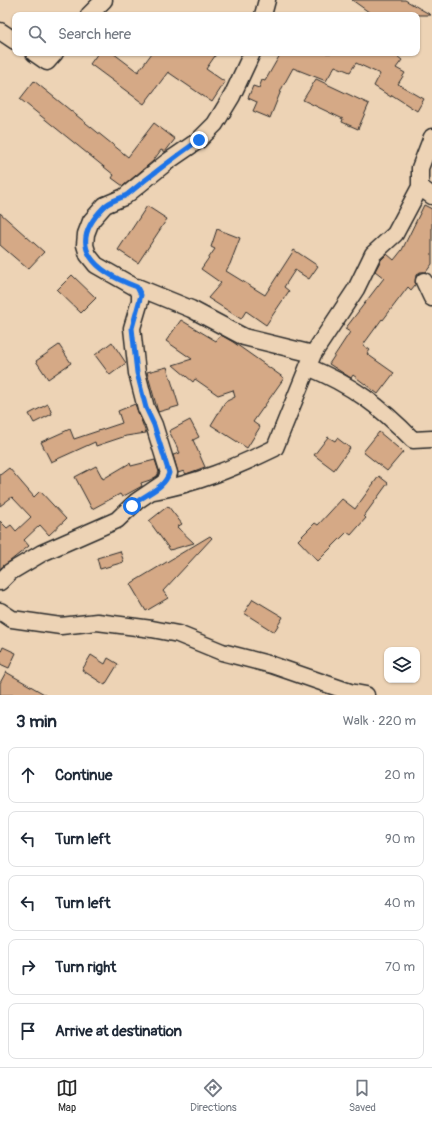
<!DOCTYPE html>
<html lang="en">
<head>
<meta charset="utf-8">
<style>
	body { margin:0; font-family:Pangolin,sans-serif; background:#f2f2f3; color:#1f2937 }
	.controls { position:absolute; right:12px; bottom:12px; display:grid; overflow:hidden; border-radius:8px; box-shadow:0 1px 3px #0004 }
	.controls button { width:36px; height:36px; display:grid; place-items:center; padding:0; border:0; border-bottom:1px solid #e0e1e3; background:#fff; color:#1f2937; font:20px sans-serif }
	.stop { position:absolute; width:12px; height:12px; margin:-9px; border:3px solid #1a73e8; border-radius:50%; background:#fff }
	.stop.end { background:#1a73e8; border-color:#fff; box-shadow:0 1px 4px #0008 }
	.list { margin:0; padding:0; list-style:none }
	h2 { display:flex; justify-content:space-between; align-items:center; height:52px; margin:0; padding:0 16px; font-size:17px }
	h2 small { font-size:13px; font-weight:400; color:#747a83 }
	.list li { display:grid; grid-template-columns:26px 1fr auto; gap:12px; align-items:center; box-sizing:border-box; height:56px; margin:0 8px 8px; padding:0 8px; border:1px solid #e0e1e3; border-radius:8px }
	.list b { display:block; font-size:15px; white-space:nowrap }
	.list em { font-size:13px; font-style:normal; color:#747a83 }
	.icon { flex:none; width:22px; height:22px; fill:none; stroke:currentColor; stroke-width:2; stroke-linecap:round; stroke-linejoin:round }
	.map { position:relative; flex:none; width:432px; height:695px; overflow:hidden }
	.search { position:absolute; background:#fff; box-shadow:0 1px 3px #0004; left:12px; right:12px; top:12px; height:44px; display:flex; align-items:center; gap:10px; box-sizing:border-box; padding:0 14px; border-radius:8px; color:#747a83; font-size:15px }
	.sheet { height:372px; background:#fff }
	nav { display:flex; justify-content:space-around; align-items:center; box-sizing:border-box; height:56px; border-top:1px solid #e0e1e3; background:#fff; font-size:11px; color:#747a83 }
	nav a { display:grid; justify-items:center; gap:2px }
	nav .on { color:#2b2b2b }
	.map>svg:first-child { display:block }
	.building { fill:#d5a986; stroke:#2b2b2b }
	.lines { fill:none; stroke-linecap:round; stroke-linejoin:round }
	.street-casing { stroke:#2b2b2b; stroke-width:19 }
	.street { stroke:#edd3b5; stroke-width:16 }
	.route { stroke:#1a73e8; stroke-width:5 }
</style>
</head>
<body>
<div class="map">
<svg width="432" height="695" viewBox="0 0 432 695">
	<rect width="100%" height="100%" fill="#edd3b5"/>
	<filter id="ink" filterUnits="userSpaceOnUse"><feTurbulence type="fractalNoise" baseFrequency=".025" numOctaves="2"/><feDisplacementMap in="SourceGraphic" scale="8" xChannelSelector="R" yChannelSelector="G"/><feConvolveMatrix kernelMatrix="1 2 1 2 8 2 1 2 1" color-interpolation-filters="sRGB"/></filter>
	<g filter="url(#ink)">
		<path class="building" d="M 352,0 L 405,0 L 431,15 L 373,15 Z
			M 98,53 L 113,53 L 138,72 L 152,53 L 217,53 L 206,69 L 225,82 L 212,102 L 168,72 L 144,104 L 90,64 Z
			M 281,53 L 393,53 L 402,60 L 396,68 L 405,73 L 398,84 L 424,99 L 417,111 L 392,95 L 391,97 L 374,86 L 380,74 L 356,63 L 350,72 L 335,66 L 326,81 L 293,68 L 282,88 L 270,118 L 253,111 L 257,102 L 248,98 L 253,86 L 259,88 L 262,80 L 265,81 Z
			M 316,79 L 369,104 L 358,129 L 342,122 L 343,119 L 303,100 Z
			M 34,81 L 128,157 L 154,123 L 175,139 L 165,152 L 161,150 L 153,161 L 123,186 L 112,178 L 114,175 L 20,99 Z
			M 424,205 L 432,209 L 432,264 L 426,272 L 420,272 L 416,275 L 415,285 L 411,290 L 408,287 L 383,320 L 382,319 L 363,345 L 370,350 L 367,354 L 394,373 L 378,394 L 353,375 L 351,378 L 329,364 L 350,332 L 345,329 L 384,278 L 375,271 L 381,260 L 387,254 L 394,260 L 402,250 Z
			M 147,206 L 167,219 L 138,263 L 118,250 Z
			M 0,213 L 44,252 L 28,269 L 0,245 Z
			M 217,229 L 240,238 L 230,264 L 226,271 L 265,295 L 294,250 L 318,266 L 309,279 L 295,270 L 284,287 L 289,291 L 266,325 L 246,311 L 241,319 L 208,298 L 221,283 L 201,269 L 215,249 L 211,247 Z
			M 72,275 L 96,298 L 81,313 L 57,290 Z
			M 181,320 L 216,341 L 221,335 L 233,342 L 284,378 L 253,422 L 260,427 L 247,448 L 211,425 L 225,402 L 235,397 L 233,390 L 218,395 L 195,379 L 193,382 L 173,365 L 192,359 L 166,341 Z
			M 112,342 L 126,363 L 110,375 L 95,355 Z
			M 59,345 L 71,363 L 48,379 L 36,361 Z
			M 167,367 L 179,406 L 158,412 L 147,372 Z
			M 48,404 L 52,414 L 34,423 L 29,414 Z
			M 135,404 L 146,433 L 126,436 L 96,446 L 95,442 L 51,462 L 41,442 L 70,429 L 74,439 L 122,423 L 118,411 Z
			M 190,420 L 199,437 L 193,440 L 205,467 L 186,474 L 184,471 L 178,473 L 173,455 L 180,453 L 169,431 Z
			M 379,432 L 403,452 L 387,471 L 363,452 Z
			M 328,437 L 335,441 L 337,438 L 350,448 L 334,470 L 314,455 Z
			M 155,460 L 159,472 L 157,476 L 150,480 L 141,483 L 142,486 L 122,497 L 120,494 L 92,509 L 75,477 L 96,466 L 103,479 L 130,463 L 131,466 Z
			M 9,468 L 34,497 L 40,491 L 66,519 L 49,535 L 40,525 L 24,540 L 29,546 L 0,569 L 0,521 L 7,528 L 11,525 L 16,531 L 31,517 L 12,497 L 0,506 L 0,475 Z
			M 379,476 L 388,483 L 364,516 L 366,518 L 351,535 L 347,532 L 318,561 L 298,540 L 315,523 L 318,525 L 342,499 L 355,509 Z
			M 168,506 L 182,524 L 177,527 L 194,543 L 170,550 L 149,521 Z
			M 210,536 L 212,538 L 163,591 L 168,598 L 146,611 L 130,584 Z
			M 120,551 L 124,562 L 100,569 L 97,558 Z
			M 253,599 L 283,617 L 274,632 L 244,613 Z
			M 3,647 L 16,653 L 9,668 L 0,664 L 0,654 Z
			M 91,655 L 105,664 L 108,658 L 118,664 L 105,685 L 82,670 Z
			M 6,672 L 46,695 L 0,695 L 0,683 Z"/>
		<g class="lines">
			<defs>
				<path id="street" d="M 89,15 L 104,0
					M 263,15 L 267,0
					M 0,31 L 15,41
					M 34,53 L 47,62 L 55,53
					M 432,137 L 420,168 L 420,187 L 432,196
					M 424,281 L 432,298
					M 137,287 L 191,309 L 244,337 L 313,354
					M 308,367 C 352,385 380,406 413,440 L 432,439
					M 153,491 C 196,484 236,467 275,448 L 313,354 L 356,289 L 373,254 L 395,234 L 420,187
					M 0,582 L 10,572 L 42,553 L 117,520 L 137,501 L 165,482 L 169,473 L 154,425 L 146,408 L 137,373 L 132,328 L 140,301 L 140,290 L 96,265 L 88,255 L 85,245 L 86,234 L 91,221 L 105,205 L 124,197 L 167,162 L 199,140 L 215,124 L 232,96 L 252,53
					M 0,611 L 12,619 L 61,626 L 97,622 L 152,629 L 178,634 L 222,652 L 272,665 L 350,692 L 366,695"/>
			</defs>
			<use href="#street" class="street-casing"/>
			<use href="#street" class="street"/>
		</g>
	</g>
	<g class="lines" filter="url(#ink)">
		<path class="route" d="M 132,506 C 143,494 164,490 169,473 L 154,425 L 146,408 L 137,373 L 132,328 L 141,295 L 137,287 C 96,272 64,247 104,207 C 110,200 121,199 128,194 C 151,175 175,157 199,140"/>
	</g>
</svg>
<div class="controls">
<button><svg class="icon" aria-label="layers" viewBox="0 0 24 24"><path d="M12 4l9 5-9 5-9-5zM3 14l9 5 9-5"/></svg></button>
</div>
<div class="stop" style="left:132px;top:506px"></div>
<div class="stop end" style="left:199px;top:140px"></div>
<div class="search"><svg class="icon" aria-label="search" viewBox="0 0 24 24"><circle cx="10" cy="10" r="6"/><path d="M15 15l6 6"/></svg>Search here</div>
</div>
<section class="sheet">
<h2>3 min<small>Walk · 220 m</small></h2>
<ul class="list">
<li><svg class="icon" aria-label="ahead" viewBox="0 0 24 24"><path d="M12 20V5M6 11l6-6 6 6"/></svg><div><b>Continue</b></div><em>20 m</em></li>
<li><svg class="icon" aria-label="left" viewBox="0 0 24 24"><path d="M17 20v-9H6M10 6l-5 5 5 5"/></svg><div><b>Turn left</b></div><em>90 m</em></li>
<li><svg class="icon" aria-label="left" viewBox="0 0 24 24"><path d="M17 20v-9H6M10 6l-5 5 5 5"/></svg><div><b>Turn left</b></div><em>40 m</em></li>
<li><svg class="icon" aria-label="right" viewBox="0 0 24 24"><path d="M7 20v-9h11M14 6l5 5-5 5"/></svg><div><b>Turn right</b></div><em>70 m</em></li>
<li><svg class="icon" aria-label="arrive" viewBox="0 0 24 24"><path d="M6 21V4h12l-3 4 3 4H6"/></svg><div><b>Arrive at destination</b></div></li>
</ul>
</section>
<nav>
<a class="on"><svg class="icon" aria-label="map" viewBox="0 0 24 24"><path d="M3 6l6-2 6 2 6-2v14l-6 2-6-2-6 2zM9 4v14M15 6v14"/></svg>Map</a>
<a><svg class="icon" aria-label="directions" viewBox="0 0 24 24"><path d="M12 3l9 9-9 9-9-9zM9 14v-3h6M13 9l2 2-2 2"/></svg>Directions</a>
<a><svg class="icon" aria-label="saved" viewBox="0 0 24 24"><path d="M7 4h10v16l-5-4-5 4z"/></svg>Saved</a>
</nav>
</body>
</html>
